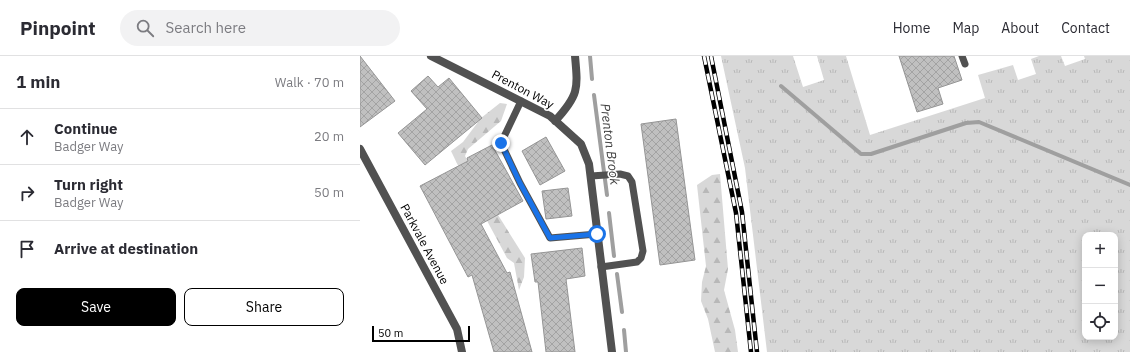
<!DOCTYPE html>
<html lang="en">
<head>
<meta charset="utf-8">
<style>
	body { margin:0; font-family:"IBM Plex Sans",sans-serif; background:#f2f2f3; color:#2b2b33 }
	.controls { position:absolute; right:12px; bottom:12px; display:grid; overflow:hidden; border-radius:8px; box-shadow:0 2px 10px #0003 }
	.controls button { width:36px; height:36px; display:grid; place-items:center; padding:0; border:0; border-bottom:1px solid #e1e1e2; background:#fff; color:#2b2b33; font:20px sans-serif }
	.scale { position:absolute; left:12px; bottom:10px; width:98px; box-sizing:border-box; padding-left:4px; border:2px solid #000; border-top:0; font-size:11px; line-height:14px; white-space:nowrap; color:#000; -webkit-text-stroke:3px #fff; paint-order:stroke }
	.stop { position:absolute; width:12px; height:12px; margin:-9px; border:3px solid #1a73e8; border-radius:50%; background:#fff }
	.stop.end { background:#1a73e8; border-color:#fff; box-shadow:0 1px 4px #0008 }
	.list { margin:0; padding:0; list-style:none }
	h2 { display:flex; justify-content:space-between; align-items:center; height:52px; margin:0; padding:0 16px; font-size:17px }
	h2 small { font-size:13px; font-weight:400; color:#7c7c81 }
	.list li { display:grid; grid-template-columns:26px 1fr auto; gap:12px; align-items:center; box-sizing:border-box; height:56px; padding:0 16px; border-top:1px solid #e1e1e2 }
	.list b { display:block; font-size:15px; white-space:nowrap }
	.list p { margin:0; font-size:13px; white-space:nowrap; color:#7c7c81 }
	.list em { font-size:13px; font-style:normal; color:#7c7c81 }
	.actions { display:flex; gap:8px; padding:12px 16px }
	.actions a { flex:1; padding:9px 0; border:1px solid #000; border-radius:8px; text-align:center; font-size:14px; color:#000 }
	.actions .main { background:#000; color:#fff }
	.icon { flex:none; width:22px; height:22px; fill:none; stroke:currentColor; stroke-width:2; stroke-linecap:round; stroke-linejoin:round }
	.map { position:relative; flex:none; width:770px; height:296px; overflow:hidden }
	header { display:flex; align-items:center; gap:24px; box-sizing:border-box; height:56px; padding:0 20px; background:#fff; border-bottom:1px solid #e1e1e2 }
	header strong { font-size:19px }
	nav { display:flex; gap:22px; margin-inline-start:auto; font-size:14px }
	.search { width:280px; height:36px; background:#f2f2f3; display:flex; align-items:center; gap:10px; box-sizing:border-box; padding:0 14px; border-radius:22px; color:#7c7c81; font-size:15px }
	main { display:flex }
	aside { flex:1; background:#fff }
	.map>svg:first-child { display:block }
	.grass { fill:url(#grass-tufts); fill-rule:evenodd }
	.forest { fill:url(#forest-firs) }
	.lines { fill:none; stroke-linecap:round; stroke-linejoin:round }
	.stream { stroke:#9f9f9f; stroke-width:4 }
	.building { fill:url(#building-cross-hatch); stroke:#959595 }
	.service { stroke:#515151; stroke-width:7 }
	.minor { stroke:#515151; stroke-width:8 }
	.rail-casing { stroke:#000; stroke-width:4.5 }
	.rail { stroke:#fff; stroke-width:3; stroke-dasharray:9; stroke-linecap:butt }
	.route { stroke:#1a73e8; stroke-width:5 }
	.labels { text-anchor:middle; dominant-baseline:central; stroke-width:3; stroke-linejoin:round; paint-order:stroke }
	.street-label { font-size:12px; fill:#000; stroke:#fff }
	.water-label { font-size:13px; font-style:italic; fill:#404040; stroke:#fff }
</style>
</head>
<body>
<header>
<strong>Pinpoint</strong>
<div class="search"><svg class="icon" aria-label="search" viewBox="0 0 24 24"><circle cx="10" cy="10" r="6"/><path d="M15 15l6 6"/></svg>Search here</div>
<nav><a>Home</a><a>Map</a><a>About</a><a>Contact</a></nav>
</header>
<main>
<aside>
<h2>1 min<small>Walk · 70 m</small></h2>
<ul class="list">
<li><svg class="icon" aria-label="ahead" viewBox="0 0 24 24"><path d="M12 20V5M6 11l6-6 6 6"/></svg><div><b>Continue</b><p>Badger Way</p></div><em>20 m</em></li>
<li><svg class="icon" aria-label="right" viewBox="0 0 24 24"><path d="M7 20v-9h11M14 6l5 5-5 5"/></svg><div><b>Turn right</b><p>Badger Way</p></div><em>50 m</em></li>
<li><svg class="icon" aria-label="arrive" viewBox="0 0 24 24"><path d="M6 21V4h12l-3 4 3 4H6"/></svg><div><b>Arrive at destination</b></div></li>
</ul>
<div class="actions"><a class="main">Save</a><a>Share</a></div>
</aside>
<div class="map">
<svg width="770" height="296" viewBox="0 0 770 296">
	<defs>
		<pattern id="grass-tufts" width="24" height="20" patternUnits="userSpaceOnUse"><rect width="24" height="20" fill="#d8d8d8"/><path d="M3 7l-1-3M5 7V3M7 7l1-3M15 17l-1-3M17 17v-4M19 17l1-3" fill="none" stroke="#b8b8b8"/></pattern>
		<pattern id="forest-firs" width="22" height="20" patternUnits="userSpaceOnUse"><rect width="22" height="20" fill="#d8d8d8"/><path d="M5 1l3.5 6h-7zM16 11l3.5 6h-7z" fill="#b8b8b8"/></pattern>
		<pattern id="building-cross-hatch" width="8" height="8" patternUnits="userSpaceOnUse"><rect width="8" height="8" fill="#c0c0c0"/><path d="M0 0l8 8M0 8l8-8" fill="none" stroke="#a3a3a3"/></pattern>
	</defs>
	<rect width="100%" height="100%" fill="#fff"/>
	<path class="grass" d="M 361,0 L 433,0 L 443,31 L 464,24 L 457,0 L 486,0 L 510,79 L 625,42 L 618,19 L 653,9 L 658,24 L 676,18 L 671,3 L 679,0 L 701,0 L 705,10 L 725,3 L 724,0 L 770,0 L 770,296 L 407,296 L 385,112 ZM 725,179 L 755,179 L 755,281 L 725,281 Z"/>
	<path class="forest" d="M 140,47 L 147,48 L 141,65 L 108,93 L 105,100 L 133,151 L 165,202 L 164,221 L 159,234 L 154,207 L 147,202 L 103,120 L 91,95 L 103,86 L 121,62 Z
		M 360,118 L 368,213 L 364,234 L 375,274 L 378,296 L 355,296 L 348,263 L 341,245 L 342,226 L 346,210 L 337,129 L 352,119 Z"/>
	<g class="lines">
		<path class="stream" d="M 230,0 L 232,23
			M 421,30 L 501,98 L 511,98 L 606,67 L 619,66 L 770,129
			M 234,39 L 247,139
			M 249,157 L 254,200
			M 257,218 L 262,256
			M 264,274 L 266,296"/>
	</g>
	<path class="building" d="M 0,0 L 35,45 L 0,71 Z
		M 539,0 L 594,0 L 602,24 L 578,32 L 583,48 L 557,56 Z
		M 68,20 L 78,31 L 89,22 L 122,62 L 65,109 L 38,77 L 67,53 L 51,35 Z
		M 316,63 L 335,204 L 300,209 L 281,68 Z
		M 186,81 L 205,115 L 180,129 L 162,95 Z
		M 132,89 L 163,145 L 121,168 L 147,217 L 150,216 L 172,296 L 134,296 L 112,219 L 108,221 L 60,130 L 108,105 L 107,102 Z
		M 208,132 L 212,160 L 186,163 L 182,135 Z
		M 222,192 L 225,220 L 206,223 L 215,296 L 186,296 L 178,226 L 175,226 L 171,198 Z"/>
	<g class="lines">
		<path class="service" d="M 602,0 L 605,8
			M 161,45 L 141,87 L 160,127 L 190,182 L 237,178
			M 231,120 L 260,118 L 268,120 L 272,126 L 283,195 L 281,202 L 277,206 L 241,211"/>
		<path class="minor" d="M 71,0 L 190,60 L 221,88 L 229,108 L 252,296
			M 195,65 C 219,39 218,33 215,0
			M 0,93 L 97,273 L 102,296"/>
		<defs>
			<path id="rail" d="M 344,0 L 376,157 L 391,296
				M 351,0 L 382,156 L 397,296"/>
		</defs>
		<use href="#rail" class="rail-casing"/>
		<use href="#rail" class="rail"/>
	</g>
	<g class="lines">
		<path class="route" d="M 141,87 L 160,127 L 190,182 L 237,178"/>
	</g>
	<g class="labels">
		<g class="street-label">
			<text transform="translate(163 33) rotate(28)">Prenton Way</text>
			<text transform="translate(65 188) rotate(62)">Parkvale Avenue</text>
		</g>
		<g class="water-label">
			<text transform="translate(250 88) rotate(83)">Prenton Brook</text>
		</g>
	</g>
</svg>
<div class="controls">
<button>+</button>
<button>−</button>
<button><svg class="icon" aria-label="locate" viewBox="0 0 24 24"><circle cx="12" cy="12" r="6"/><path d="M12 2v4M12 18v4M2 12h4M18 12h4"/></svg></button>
</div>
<div class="scale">50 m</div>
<div class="stop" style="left:237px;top:178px"></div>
<div class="stop end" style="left:141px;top:87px"></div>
</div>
</main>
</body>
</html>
